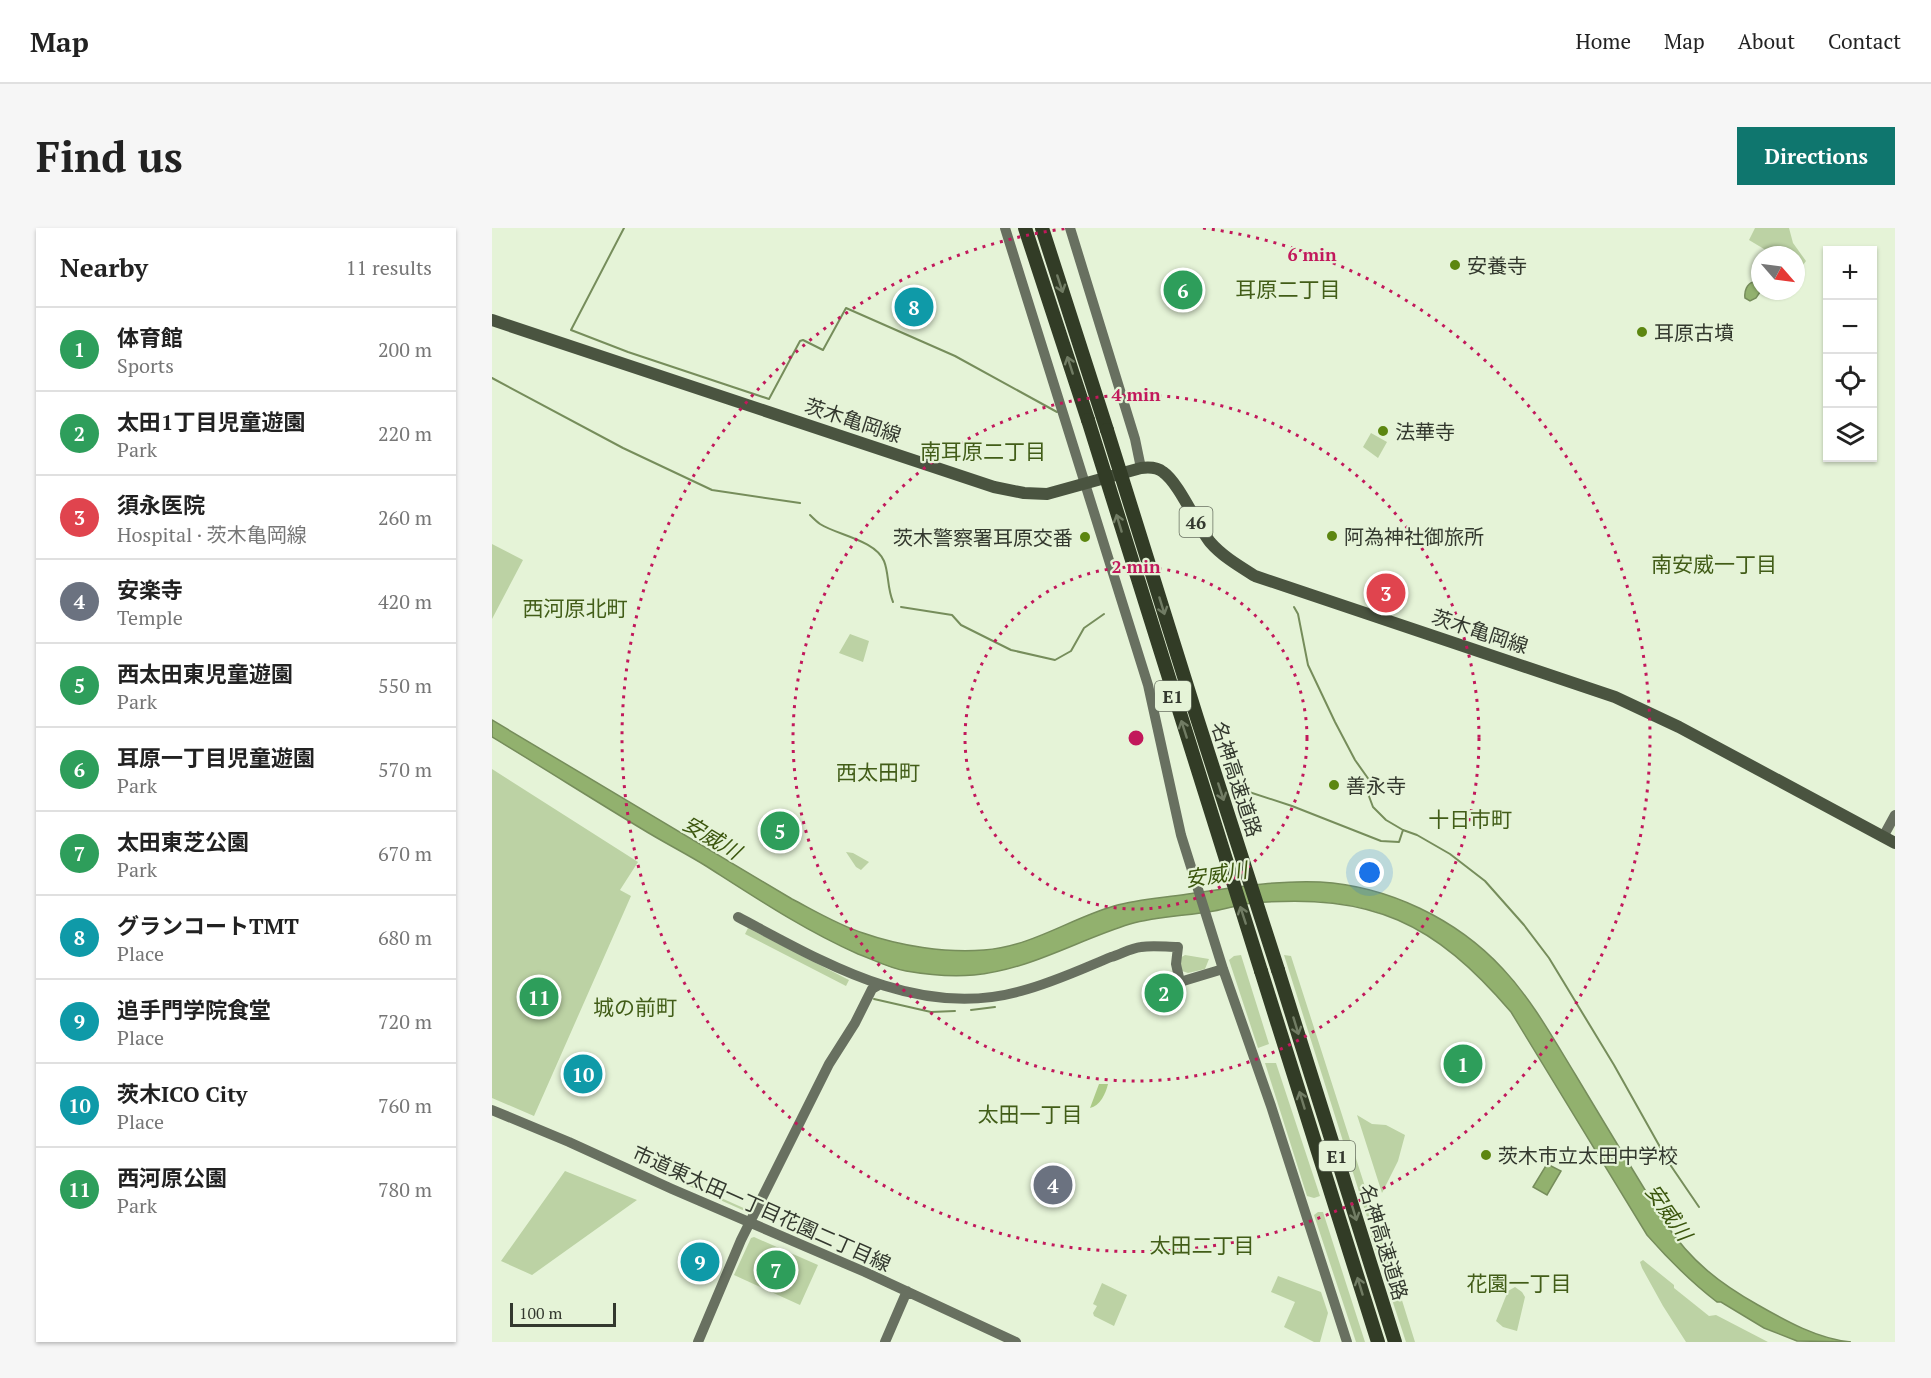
<!DOCTYPE html>
<html lang="en">
<head>
<meta charset="utf-8">
<style>
	body { margin:0; font-family:"PT Serif","Noto Sans JP",serif; background:#f6f6f6; color:#222 }
	.controls { position:absolute; right:18px; top:18px; display:grid; overflow:hidden; border-radius:0px; box-shadow:0 2px 4px #0004 }
	.controls button { width:54px; height:54px; display:grid; place-items:center; padding:0; border:0; border-bottom:2px solid #e0e0e0; background:#fff; color:#222; font:30px sans-serif }
	.compass { position:absolute; left:1259px; top:18px; width:54px; height:54px; border-radius:50%; background:#fff; box-shadow:0 2px 4px #0004; rotate:118deg }
	.scale { position:absolute; left:18px; bottom:15px; width:106px; box-sizing:border-box; padding-left:6px; border:3px solid #33382e; border-top:0; font-size:16px; line-height:21px; white-space:nowrap; color:#33382e; -webkit-text-stroke:4px #e5f3d7; paint-order:stroke }
	.you { position:absolute; left:878px; top:645px; width:21px; height:21px; margin:-15px; border:4px solid #fff; border-radius:50%; background:#1a73e8; box-shadow:0 0 0 9px #1a73e833 }
	.badge { display:grid; place-items:center; width:39px; height:39px; border-radius:50%; background:#0f766e; color:#fff; font-size:20px; font-weight:700 }
	.pin { position:absolute; translate:-50% -50%; border:3px solid #fff; box-shadow:0 2px 6px #0006 }
	.list { margin:0; padding:0; list-style:none }
	h2 { display:flex; justify-content:space-between; align-items:center; height:78px; margin:0; padding:0 24px; font-size:26px }
	h2 small { font-size:20px; font-weight:400; color:#767676 }
	.list li { display:grid; grid-template-columns:39px 1fr auto; gap:18px; align-items:center; box-sizing:border-box; height:84px; padding:0 24px; border-top:2px solid #e0e0e0 }
	.list b { display:block; font-size:22px; white-space:nowrap }
	.list p { margin:0; font-size:20px; white-space:nowrap; color:#767676 }
	.list em { font-size:20px; font-style:normal; color:#767676 }
	.icon { flex:none; width:33px; height:33px; fill:none; stroke:currentColor; stroke-width:2; stroke-linecap:round; stroke-linejoin:round }
	.map { position:relative; flex:none; width:1403px; height:1114px; overflow:hidden; border-radius:0px }
	header { display:flex; align-items:center; gap:36px; box-sizing:border-box; height:84px; padding:0 30px; background:#fff; border-bottom:2px solid #e0e0e0 }
	header strong { font-size:28px }
	nav { display:flex; gap:33px; margin-inline-start:auto; font-size:21px }
	.intro { display:flex; align-items:center; justify-content:space-between; box-sizing:border-box; height:144px; padding:0 36px }
	h1 { margin:0; font-size:42px }
	.button { padding:15px 27px; border-radius:0px; background:#0f766e; color:#fff; font-size:21px; font-weight:700 }
	main { display:flex; gap:36px; padding:0 36px }
	aside { flex:1; background:#fff; border-radius:0px; box-shadow:0 2px 4px #0004 }
	.map>svg:first-child { display:block }
	.green { fill:#bcd2a4 }
	.forest { fill:#accb87 }
	.water { fill:#92b16e; stroke:#768d5b; stroke-width:1.5 }
	.lines { fill:none; stroke-linecap:round; stroke-linejoin:round }
	.stream { stroke:#768d5b; stroke-width:2 }
	.secondary { stroke:#687060; stroke-width:10 }
	.primary { stroke:#4a5440; stroke-width:12 }
	.highway { stroke:#323c26; stroke-width:14 }
	.highway-bridge { stroke:#323c26; stroke-width:14 }
	.oneway { stroke:#717c64 }
	.ring { fill:none; stroke:#c2185b; stroke-width:3; stroke-dasharray:3 6 }
	.poi-dot { fill:#5c8610; stroke:#e5f3d7; stroke-width:2 }
	.labels { text-anchor:middle; dominant-baseline:central; stroke-width:4.5; stroke-linejoin:round; paint-order:stroke }
	.shield { fill:#e5f3d7; stroke:#687061; stroke-width:1.5 }
	.shield-label { font-size:18px; font-weight:bold; fill:#33382e }
	.poi-label { font-size:20px; fill:#33382e; stroke:#e5f3d7; text-anchor:start }
	.street-label { font-size:20px; fill:#33382e; stroke:#e5f3d7 }
	.neighbourhood-label { font-size:21px; fill:#425d18; stroke:#e5f3d7 }
	.water-label { font-size:21px; font-style:italic; fill:#3b560d; stroke:#e5f3d7 }
	.centre { fill:#c2185b; stroke:#e5f3d7; stroke-width:3 }
	.ring-label { font-size:18px; text-anchor:middle; font-weight:bold; fill:#c2185b; stroke:#e5f3d7; stroke-width:4.5; stroke-linejoin:round; paint-order:stroke }
</style>
</head>
<body>
<header>
<strong>Map</strong>
<nav><a>Home</a><a>Map</a><a>About</a><a>Contact</a></nav>
</header>
<div class="intro"><h1>Find us</h1><a class="button">Directions</a></div>
<main>
<aside>
<h2>Nearby<small>11 results</small></h2>
<ul class="list">
<li><span class="badge" style="background:#2e9e5b">1</span><div><b>体育館</b><p>Sports</p></div><em>200 m</em></li>
<li><span class="badge" style="background:#2e9e5b">2</span><div><b>太田1丁目児童遊園</b><p>Park</p></div><em>220 m</em></li>
<li><span class="badge" style="background:#e0444e">3</span><div><b>須永医院</b><p>Hospital · 茨木亀岡線</p></div><em>260 m</em></li>
<li><span class="badge" style="background:#6b7280">4</span><div><b>安楽寺</b><p>Temple</p></div><em>420 m</em></li>
<li><span class="badge" style="background:#2e9e5b">5</span><div><b>西太田東児童遊園</b><p>Park</p></div><em>550 m</em></li>
<li><span class="badge" style="background:#2e9e5b">6</span><div><b>耳原一丁目児童遊園</b><p>Park</p></div><em>570 m</em></li>
<li><span class="badge" style="background:#2e9e5b">7</span><div><b>太田東芝公園</b><p>Park</p></div><em>670 m</em></li>
<li><span class="badge" style="background:#0f9aa8">8</span><div><b>グランコートTMT</b><p>Place</p></div><em>680 m</em></li>
<li><span class="badge" style="background:#0f9aa8">9</span><div><b>追手門学院食堂</b><p>Place</p></div><em>720 m</em></li>
<li><span class="badge" style="background:#0f9aa8">10</span><div><b>茨木ICO City</b><p>Place</p></div><em>760 m</em></li>
<li><span class="badge" style="background:#2e9e5b">11</span><div><b>西河原公園</b><p>Park</p></div><em>780 m</em></li>
</ul>
</aside>
<div class="map">
<svg width="1403" height="1114" viewBox="0 0 1403 1114">
	<rect width="100%" height="100%" fill="#e5f3d7"/>
	<path class="green" d="M 1263,0 L 1297,0 L 1301,15 L 1314,33 L 1306,44 L 1304,43 L 1304,27 L 1282,27 L 1257,12 Z
		M 688,53 L 700,58 L 697,69 L 681,67 Z
		M 879,205 L 895,214 L 886,230 L 871,219 Z
		M 0,316 L 31,332 L 0,391 Z
		M 358,406 L 377,413 L 371,434 L 347,425 Z
		M 0,541 L 146,634 L 128,662 L 139,668 L 42,888 L 0,870 Z
		M 291,584 L 307,595 L 290,623 L 269,612 L 279,594 Z
		M 354,624 L 361,625 L 377,634 L 369,642 L 364,639 Z
		M 256,700 L 357,752 L 354,758 L 253,706 Z
		M 693,727 L 717,731 L 713,741 L 696,745 L 690,743 L 688,730 Z
		M 749,727 L 777,816 L 766,820 L 737,732 L 742,728 Z
		M 792,727 L 799,728 L 885,996 L 876,992 Z
		M 668,751 L 682,755 L 685,760 L 678,777 L 658,770 L 663,755 Z
		M 773,835 L 784,835 L 828,968 L 822,970 L 815,968 Z
		M 865,887 L 880,896 L 894,897 L 913,907 L 906,933 L 890,965 Z
		M 73,943 L 145,972 L 40,1047 L 9,1033 Z
		M 189,952 L 256,982 L 255,984 L 188,954 Z
		M 826,984 L 831,984 L 873,1114 L 864,1114 L 822,987 Z
		M 889,1005 L 923,1114 L 914,1114 L 879,1008 Z
		M 262,1009 L 326,1037 L 308,1077 L 242,1047 L 259,1010 Z
		M 1151,1032 L 1182,1057 L 1182,1060 L 1217,1088 L 1224,1087 L 1276,1114 L 1194,1114 L 1171,1078 L 1150,1040 L 1148,1034 Z
		M 786,1048 L 829,1064 L 836,1085 L 828,1114 L 822,1114 L 792,1099 L 803,1074 L 779,1064 Z
		M 610,1055 L 635,1067 L 622,1098 L 602,1088 L 601,1085 L 605,1078 L 601,1076 Z
		M 1023,1059 L 1030,1064 L 1033,1069 L 1025,1103 L 1011,1099 L 1004,1093 L 1016,1063 Z"/>
	<path class="forest" d="M 607,856 L 616,856 C 614,865 608,878 598,880 Z"/>
	<path class="water" d="M 1261,54 L 1266,56 L 1268,64 L 1264,70 L 1258,73 L 1253,70 C 1252,63 1255,56 1261,54 Z
		M 0,492 L 300,671 C 323,683 346,697 371,705 C 408,718 453,725 492,722 C 541,718 577,691 622,678 C 647,671 671,670 696,666 C 739,660 784,652 828,654 C 896,658 965,691 1011,741 C 1040,772 1061,810 1083,846 C 1113,896 1143,946 1174,996 C 1199,1033 1227,1055 1266,1077 C 1294,1093 1326,1111 1359,1114 L 1305,1113 L 1272,1100 L 1229,1074 L 1225,1074 C 1199,1054 1177,1032 1155,1007 L 1019,784 C 942,694 880,665 761,675 C 748,676 735,681 722,683 C 694,688 666,688 638,696 C 586,712 537,742 482,747 C 459,749 437,747 414,743 C 397,740 382,732 366,726 C 312,702 264,670 214,638 C 193,625 171,614 150,601 C 100,571 50,539 0,509 Z
		M 1055,936 L 1069,943 L 1055,967 L 1041,959 Z"/>
	<g class="lines">
		<path class="stream" d="M 132,0 L 79,102 L 136,124 L 277,171 L 308,113 L 311,112 L 331,122 L 354,80 L 463,128 L 565,184
			M 0,150 L 131,220 L 220,262 L 308,275
			M 318,287 C 321,290 325,294 328,296 C 345,307 383,312 392,333 C 397,345 395,360 401,374
			M 409,379 L 460,387 L 469,397 L 519,422 L 563,432 L 579,423 L 592,400 L 612,386
			M 802,379 L 806,386 L 816,437 L 843,494 L 863,532 L 880,556 L 875,563 L 881,579 L 894,592 L 911,602 L 925,607 L 958,626 L 993,653 L 1032,697 L 1057,730 L 1122,837 L 1177,935 L 1207,979
			M 751,562 L 800,578 L 889,613 L 907,614 L 911,602
			M 382,771 L 439,784 L 463,783
			M 479,782 L 503,779"/>
		<path class="secondary" d="M 513,0 L 656,457 L 689,607 L 731,741 L 779,878 L 855,1114
			M 578,0 L 643,211 L 649,240
			M 1391,609 L 1403,587
			M 246,689 C 333,735 427,792 529,763 C 560,755 590,741 619,729 C 629,726 639,720 649,719 C 661,717 674,719 686,719 L 684,736 L 688,754 L 731,741
			M 0,882 L 77,914 L 180,961 L 373,1044 L 524,1114
			M 206,1114 L 249,1012 L 337,836 L 363,795 L 380,761 L 387,757
			M 393,1114 L 415,1063"/>
		<path class="primary" d="M 0,92 L 502,259 L 532,265 L 555,266 L 649,240 C 657,239 665,239 671,244 C 687,255 704,296 718,314 C 730,328 747,338 763,348 L 1123,469 L 1187,499 L 1403,615"/>
		<path class="highway" d="M 533,0 L 596,192
			M 550,0 L 615,202
			M 786,742 L 903,1114
			M 769,743 L 886,1114"/>
		<path class="highway-bridge" d="M 596,192 L 769,743
			M 615,202 L 705,490 L 786,742"/>
	</g>
	<defs><path id="oneway-shaft" d="M-6 0H5M1.5-3L5.5 0L1.5 3" fill="none" stroke-width="1.6" stroke-linecap="round" stroke-linejoin="round" transform="scale(1.5)"/></defs>
	<g class="oneway">
		<use href="#oneway-shaft" transform="translate(568 56) rotate(72)"/>
		<use href="#oneway-shaft" transform="translate(578 137) rotate(-108)"/>
		<use href="#oneway-shaft" transform="translate(627 295) rotate(-107)"/>
		<use href="#oneway-shaft" transform="translate(670 378) rotate(73)"/>
		<use href="#oneway-shaft" transform="translate(692 501) rotate(-108)"/>
		<use href="#oneway-shaft" transform="translate(729 564) rotate(72)"/>
		<use href="#oneway-shaft" transform="translate(751 687) rotate(-108)"/>
		<use href="#oneway-shaft" transform="translate(804 798) rotate(73)"/>
		<use href="#oneway-shaft" transform="translate(810 872) rotate(-107)"/>
		<use href="#oneway-shaft" transform="translate(862 984) rotate(73)"/>
		<use href="#oneway-shaft" transform="translate(868 1058) rotate(-107)"/>
	</g>
	<g class="ring">
		<circle cx="644" cy="510" r="171"/>
		<circle cx="644" cy="510" r="343"/>
		<path d="M711 0A514 514 0 1 1 577 0"/>
	</g>
	<g class="poi-dot">
		<circle cx="963" cy="37" r="6"/>
		<circle cx="1150" cy="104" r="6"/>
		<circle cx="891" cy="203" r="6"/>
		<circle cx="840" cy="308" r="6"/>
		<circle cx="593" cy="309" r="6"/>
		<circle cx="842" cy="557" r="6"/>
		<circle cx="994" cy="927" r="6"/>
	</g>
	<g class="labels">
		<g class="shield">
			<rect x="687.5" y="279" width="33" height="30" rx="4.5"/>
			<rect x="663" y="453" width="36" height="30" rx="4.5"/>
			<rect x="827" y="913" width="36" height="30" rx="4.5"/>
		</g>
		<g class="shield-label">
			<text x="704" y="294">46</text>
			<text x="681" y="468">E1</text>
			<text x="845" y="928">E1</text>
		</g>
		<g class="poi-label">
			<text x="975" y="37">安養寺</text>
			<text x="1162" y="104">耳原古墳</text>
			<text x="903" y="203">法華寺</text>
			<text x="852" y="308">阿為神社御旅所</text>
			<text x="581" y="309" text-anchor="end">茨木警察署耳原交番</text>
			<text x="854" y="557">善永寺</text>
			<text x="1006" y="927">茨木市立太田中学校</text>
		</g>
		<g class="street-label">
			<text transform="translate(361 192) rotate(18)">茨木亀岡線</text>
			<text transform="translate(988 403) rotate(18)">茨木亀岡線</text>
			<text transform="translate(745 551) rotate(72)">名神高速道路</text>
			<text transform="translate(270 980) rotate(24)">市道東太田一丁目花園二丁目線</text>
			<text transform="translate(892 1014) rotate(73)">名神高速道路</text>
		</g>
		<g class="neighbourhood-label">
			<text x="796" y="61">耳原二丁目</text>
			<text x="491" y="223">南耳原二丁目</text>
			<text x="1222" y="336">南安威一丁目</text>
			<text x="83" y="380">西河原北町</text>
			<text x="386" y="544">西太田町</text>
			<text x="978" y="591">十日市町</text>
			<text x="143" y="779">城の前町</text>
			<text x="538" y="886">太田一丁目</text>
			<text x="710" y="1017">太田二丁目</text>
			<text x="1027" y="1055">花園一丁目</text>
		</g>
		<g class="water-label">
			<text transform="translate(220 609) rotate(31)">安威川</text>
			<text transform="translate(724 646) rotate(-9)">安威川</text>
			<text transform="translate(1177 984) rotate(55)">安威川</text>
		</g>
	</g>
	<circle cx="644" cy="510" r="9" class="centre"/>
	<g class="ring-label">
		<text x="820" y="33">6 min</text>
		<text x="644" y="173">4 min</text>
		<text x="644" y="345">2 min</text>
	</g>
</svg>
<div class="controls">
<button>+</button>
<button>−</button>
<button><svg class="icon" aria-label="locate" viewBox="0 0 24 24"><circle cx="12" cy="12" r="6"/><path d="M12 2v4M12 18v4M2 12h4M18 12h4"/></svg></button>
<button><svg class="icon" aria-label="layers" viewBox="0 0 24 24"><path d="M12 4l9 5-9 5-9-5zM3 14l9 5 9-5"/></svg></button>
</div>
<svg class="compass" viewBox="-18 -18 36 36"><path d="M0-13l5 13h-10z" fill="#e53935"/><path d="M0 13l5-13h-10z" fill="#767676"/></svg>
<div class="scale">100 m</div>
<div class="you"></div>
<div class="pin badge" style="left:971px;top:836px;background:#2e9e5b">1</div>
<div class="pin badge" style="left:672px;top:765px;background:#2e9e5b">2</div>
<div class="pin badge" style="left:894px;top:365px;background:#e0444e">3</div>
<div class="pin badge" style="left:561px;top:957px;background:#6b7280">4</div>
<div class="pin badge" style="left:288px;top:603px;background:#2e9e5b">5</div>
<div class="pin badge" style="left:691px;top:62px;background:#2e9e5b">6</div>
<div class="pin badge" style="left:284px;top:1042px;background:#2e9e5b">7</div>
<div class="pin badge" style="left:422px;top:79px;background:#0f9aa8">8</div>
<div class="pin badge" style="left:208px;top:1034px;background:#0f9aa8">9</div>
<div class="pin badge" style="left:91px;top:846px;background:#0f9aa8">10</div>
<div class="pin badge" style="left:47px;top:769px;background:#2e9e5b">11</div>
</div>
</main>
</body>
</html>
